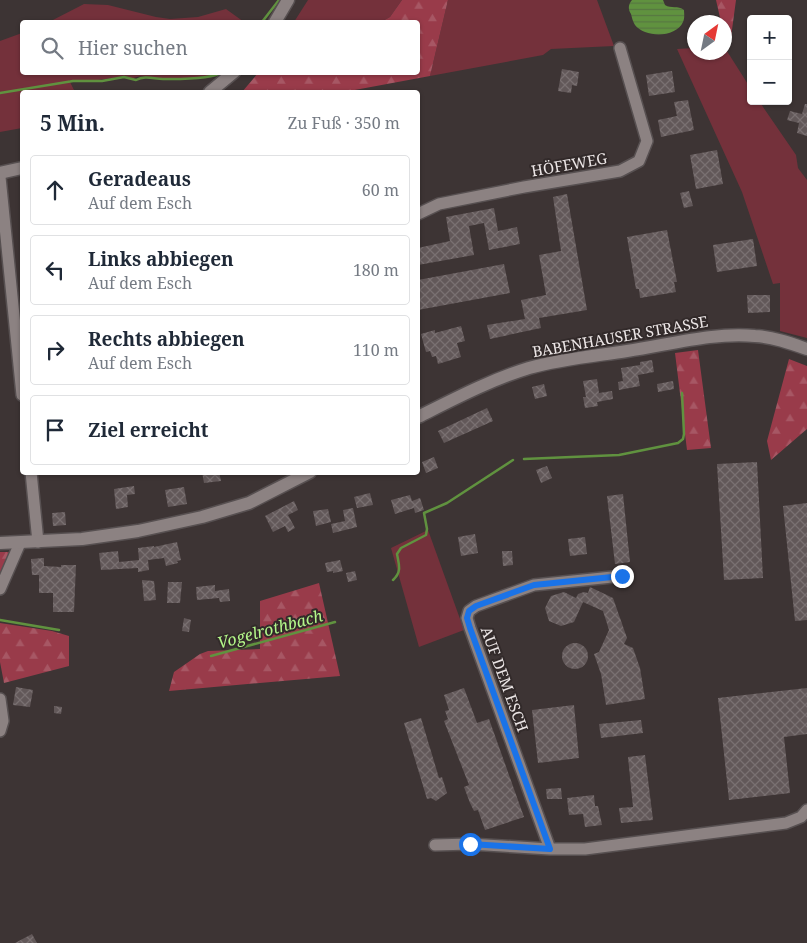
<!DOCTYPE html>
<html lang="de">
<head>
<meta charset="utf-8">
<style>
	body { margin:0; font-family:"Noto Serif",serif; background:#f2f2f3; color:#1f2937 }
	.controls { position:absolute; right:15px; top:15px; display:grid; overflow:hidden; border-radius:5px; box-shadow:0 1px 4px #0004 }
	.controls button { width:45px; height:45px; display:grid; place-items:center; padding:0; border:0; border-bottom:1px solid #e0e1e3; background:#fff; color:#1f2937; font:25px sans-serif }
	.compass { position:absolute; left:687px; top:15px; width:45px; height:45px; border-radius:50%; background:#fff; box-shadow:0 1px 4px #0004; rotate:33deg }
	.stop { position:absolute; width:15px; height:15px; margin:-11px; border:4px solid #1a73e8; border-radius:50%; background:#fff }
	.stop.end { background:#1a73e8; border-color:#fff; box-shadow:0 1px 5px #0008 }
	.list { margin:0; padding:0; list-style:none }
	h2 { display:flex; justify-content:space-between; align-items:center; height:65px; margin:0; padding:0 20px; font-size:21px }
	h2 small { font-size:16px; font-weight:400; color:#747a83 }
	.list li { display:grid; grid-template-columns:32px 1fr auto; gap:15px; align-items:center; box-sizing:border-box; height:70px; margin:0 10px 10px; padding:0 10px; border:1px solid #e0e1e3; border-radius:5px }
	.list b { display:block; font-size:19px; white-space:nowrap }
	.list p { margin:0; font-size:16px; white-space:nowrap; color:#747a83 }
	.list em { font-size:16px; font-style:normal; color:#747a83 }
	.icon { flex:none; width:28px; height:28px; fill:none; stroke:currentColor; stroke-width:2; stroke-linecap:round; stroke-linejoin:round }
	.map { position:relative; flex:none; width:807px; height:943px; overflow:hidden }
	.search { position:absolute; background:#fff; box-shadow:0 1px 4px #0004; left:20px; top:20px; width:400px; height:55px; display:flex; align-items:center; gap:12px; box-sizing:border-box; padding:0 18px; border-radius:5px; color:#747a83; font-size:19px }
	.panel { position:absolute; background:#fff; box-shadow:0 1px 4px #0004; left:20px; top:90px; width:400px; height:385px; border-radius:5px }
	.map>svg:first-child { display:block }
	.green { fill:#74313b }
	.forest { fill:url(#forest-firs) }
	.water { fill:url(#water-rules) }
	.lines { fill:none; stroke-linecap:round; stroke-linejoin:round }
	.stream { stroke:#60923f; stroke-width:2.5 }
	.building { fill:url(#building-cross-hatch) }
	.minor-casing { stroke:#575051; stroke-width:14 }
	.tertiary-casing { stroke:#575051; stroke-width:15 }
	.secondary-casing { stroke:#575051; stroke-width:15 }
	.minor { stroke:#8c8282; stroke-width:11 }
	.tertiary { stroke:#8c8282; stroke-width:12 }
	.secondary { stroke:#8c8282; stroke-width:12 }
	.route { stroke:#1a73e8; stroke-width:6 }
	.labels { text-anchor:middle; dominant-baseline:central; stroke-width:4; stroke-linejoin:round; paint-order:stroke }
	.street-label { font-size:15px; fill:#ece6e6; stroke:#322a2a }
	.water-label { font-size:16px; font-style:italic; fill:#b4f88a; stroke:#322a2a }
</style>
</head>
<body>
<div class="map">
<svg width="807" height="943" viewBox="0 0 807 943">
	<defs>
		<pattern id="forest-firs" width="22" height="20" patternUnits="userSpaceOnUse" patternTransform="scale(1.25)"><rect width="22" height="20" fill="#993b4a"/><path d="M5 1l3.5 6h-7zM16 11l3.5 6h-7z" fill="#a75764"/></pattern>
		<pattern id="water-rules" width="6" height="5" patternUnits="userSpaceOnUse" patternTransform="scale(1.25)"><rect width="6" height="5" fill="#60923f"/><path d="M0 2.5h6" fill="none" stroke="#577741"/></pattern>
		<pattern id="building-cross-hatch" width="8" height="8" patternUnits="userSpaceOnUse" patternTransform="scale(1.25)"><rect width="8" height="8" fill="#625859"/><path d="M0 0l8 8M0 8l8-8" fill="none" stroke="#797071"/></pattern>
	</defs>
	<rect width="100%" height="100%" fill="#3d3434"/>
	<path class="green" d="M 308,0 L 402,0 L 390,17 L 381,22 L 294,22 Z
		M 448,0 L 597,0 L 614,46 L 551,49 L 543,55 L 430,76 Z
		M 84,4 L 108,5 L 156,17 L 170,19 L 198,17 L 226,9 L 244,22 L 49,22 Z
		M 22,33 L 22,72 L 216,73 C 206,79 172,78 159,78 C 150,78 140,74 132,79 L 120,77 L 98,80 L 69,80 L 75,92 L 22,92 L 22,128 L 0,132 L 0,41 Z
		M 694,48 L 694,52 L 724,52 L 725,48 L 751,89 L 751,101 L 759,101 L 796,155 L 798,168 L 807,180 L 807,338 L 780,331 L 780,283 L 773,284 L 742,192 L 677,49 Z
		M 428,530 L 464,630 L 419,647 L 391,548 Z"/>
	<path class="forest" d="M 402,0 L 448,0 L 430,76 L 344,92 L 242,92 L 258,73 L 418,72 L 418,22 L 381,22 L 390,17 Z
		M 716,0 L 736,0 L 731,37 L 725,40 L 724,22 L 721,22 Z
		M 698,350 L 711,448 L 687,450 L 675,353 Z
		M 789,359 L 807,366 L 807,429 L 771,460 L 767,441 Z
		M 0,552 L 10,552 L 11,558 L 0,577 Z
		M 319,583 L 340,676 L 169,691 L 174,672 L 200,654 L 208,651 L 260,649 L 260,601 Z
		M 0,623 L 52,631 L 69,636 L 69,666 L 4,683 L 0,662 Z"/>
	<path class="water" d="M 632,0 L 663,0 L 665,5 C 671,9 678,5 684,10 C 684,13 685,18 683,22 C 676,38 645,38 635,25 C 633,22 632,18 631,14 C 628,9 628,5 632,0 Z"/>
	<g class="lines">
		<path class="stream" d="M 262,22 L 279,0
			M 0,93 L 73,81 L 102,81 L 124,77 L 136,80 C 145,75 154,79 163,79 C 176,79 212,80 222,72
			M 524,459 L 619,455 L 678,443 L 683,439 L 684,434 L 682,393
			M 393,580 C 402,572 399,565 397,554 L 401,548 L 426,535 L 427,529 L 424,513 L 447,503 L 513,460
			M 0,620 L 59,630
			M 211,656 L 335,622"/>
	</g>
	<path class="building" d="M 562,69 L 579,72 L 577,86 L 572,85 L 571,93 L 558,91 Z
		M 672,71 L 675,92 L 649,96 L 646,75 Z
		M 688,100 L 694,130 L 661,137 L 658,120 L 677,116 L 674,102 Z
		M 805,104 L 807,104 L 807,136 L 797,133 L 799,123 L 787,120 L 790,111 L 802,114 Z
		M 717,150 L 723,184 L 696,189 L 690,155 Z
		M 689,191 L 693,206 L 684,208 L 680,193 Z
		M 567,194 L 587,310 L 539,318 L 541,328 L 490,339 L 487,325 L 525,319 L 521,300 L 546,295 L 539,255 L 561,251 L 553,197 Z
		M 494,208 L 498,231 L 517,227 L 520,244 L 489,250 L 484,223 L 469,226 L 474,255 L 418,265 L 418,248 L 450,241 L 446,217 Z
		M 667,230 L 677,282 L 674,282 L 676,292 L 640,298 L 639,289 L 636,289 L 627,237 Z
		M 753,239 L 757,266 L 717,272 L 713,245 Z
		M 504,264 L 510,293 L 418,310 L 418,280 Z
		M 747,295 L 770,295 L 770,312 L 748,313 Z
		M 461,326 L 465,341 L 457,343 L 461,357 L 438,364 L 436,356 L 432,357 L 430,351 L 426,352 L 421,334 L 435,330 L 435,333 Z
		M 652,360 L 654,372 L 638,375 L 640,386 L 619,390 L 618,382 L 623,381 L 621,368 L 640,365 L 640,362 Z
		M 597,379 L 599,393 L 612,391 L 613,399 L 597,402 L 598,406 L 585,408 L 583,397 L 586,397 L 583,381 Z
		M 673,381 L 674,389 L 658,392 L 657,384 Z
		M 544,384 L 547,396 L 535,399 L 532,387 Z
		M 487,408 L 493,421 L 444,443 L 438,431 Z
		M 434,457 L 438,468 L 426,473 L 422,462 Z
		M 757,462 L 763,578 L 724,580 L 717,464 Z
		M 547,466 L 552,478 L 541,483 L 536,470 Z
		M 202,472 L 219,472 L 221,481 L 204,483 Z
		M 134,486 L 135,494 L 127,495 L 128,507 L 116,509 L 114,489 Z
		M 184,487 L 187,504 L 168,507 L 165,490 Z
		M 370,493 L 373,505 L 357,508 L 354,497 Z
		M 623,494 L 630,562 L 615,564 L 607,496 Z
		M 410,495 L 412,501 L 420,498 L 424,510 L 415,513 L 414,508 L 395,514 L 391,500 Z
		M 294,501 L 298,510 L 288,515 L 295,528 L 288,532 L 285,526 L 273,532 L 265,516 Z
		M 807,503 L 807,620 L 795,621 L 783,506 Z
		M 353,508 L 357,527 L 333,533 L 331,524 L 345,521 L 343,510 Z
		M 328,509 L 331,522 L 316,526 L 313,511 Z
		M 65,512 L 66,525 L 53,526 L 52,513 Z
		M 475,534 L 478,553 L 461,556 L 458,537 Z
		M 585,537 L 587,554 L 570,556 L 568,539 Z
		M 177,542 L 181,560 L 177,561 L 178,563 L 166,566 L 164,558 L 148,560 L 149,570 L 138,572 L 138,568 L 101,570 L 99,553 L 118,551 L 119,562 L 139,560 L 138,548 L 154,546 L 154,547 Z
		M 502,551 L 512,551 L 513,565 L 503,566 Z
		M 44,558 L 44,566 L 61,567 L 61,565 L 76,565 L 74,612 L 53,612 L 53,593 L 39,593 L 39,575 L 32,575 L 31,559 Z
		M 340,560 L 343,571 L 333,573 L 333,571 L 327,572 L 325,563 Z
		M 355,571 L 357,580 L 348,582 L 346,573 Z
		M 142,580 L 154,581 L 156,600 L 144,601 Z
		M 168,582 L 182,582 L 180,603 L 167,603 Z
		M 215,585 L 215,591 L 229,589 L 230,601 L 220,602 L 219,598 L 197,600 L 196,587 Z
		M 590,587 L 613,598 L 627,638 L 624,644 L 633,648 L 640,668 L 645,699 L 606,705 L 601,674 L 594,654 L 599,652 L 609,630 L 603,611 L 583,602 L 574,622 L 561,626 L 549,621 L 545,608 L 551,596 L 564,592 L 576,598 L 578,594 L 584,592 L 588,593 Z
		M 184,618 L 191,620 L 189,632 L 182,631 Z
		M562 656a13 13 0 1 1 26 0a13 13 0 1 1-26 0Z
		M 16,687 L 33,690 L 30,707 L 13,705 Z
		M 464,688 L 477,723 L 489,719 L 524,817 L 485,830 L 478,810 L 474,811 L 470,803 L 464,787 L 469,785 L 444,721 L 448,719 L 445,711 L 449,710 L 444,695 Z
		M 807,688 L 807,734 L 784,737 L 790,793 L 729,800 L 718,698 Z
		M 574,705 L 579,758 L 538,763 L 532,710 Z
		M 54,706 L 62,707 L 61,714 L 54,713 Z
		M 421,718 L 439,778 L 442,777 L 447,793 L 436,801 L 431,798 L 427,799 L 404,723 Z
		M 641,720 L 643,733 L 601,738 L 599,724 Z
		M 645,755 L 653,820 L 621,823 L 619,808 L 633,807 L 628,757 Z
		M 561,788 L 562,799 L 547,799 L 546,789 Z
		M 594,795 L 595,806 L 598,806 L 602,825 L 585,827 L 583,814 L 569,815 L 567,798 Z
		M 32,934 L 37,943 L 15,943 Z"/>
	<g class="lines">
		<defs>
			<path id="minor" d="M 0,177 L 22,395
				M 418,214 L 439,204 L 524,187 L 620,171 L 639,161 L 647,141 L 620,48
				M 31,472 L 38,542
				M 0,589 L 20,543
				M 0,699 L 3,721 L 0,731
				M 435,845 L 470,844 L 550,849 L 585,849 L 786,823 L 801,817 L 807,810
				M 550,849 L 470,628 L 467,618 L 469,611 L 476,606 L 534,585 L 622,576"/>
			<path id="tertiary" d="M 275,22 L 288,0
				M 210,92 L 234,72
				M 0,173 L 22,168"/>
			<path id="secondary" d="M 418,417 C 454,399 490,380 529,368 C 561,359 594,356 627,351 C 669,345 713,332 755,336 C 773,337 790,343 807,349
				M 0,543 L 82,539 L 138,531 L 202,517 L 249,503 L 310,472"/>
		</defs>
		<use href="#minor" class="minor-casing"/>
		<use href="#tertiary" class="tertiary-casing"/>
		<use href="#secondary" class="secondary-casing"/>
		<use href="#minor" class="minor"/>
		<use href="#tertiary" class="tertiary"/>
		<use href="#secondary" class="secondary"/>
	</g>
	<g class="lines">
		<path class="route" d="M 470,844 L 550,849 L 470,628 L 467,618 L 469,611 L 476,606 L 534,585 L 622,576"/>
	</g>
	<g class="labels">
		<g class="street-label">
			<text transform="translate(569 164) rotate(-10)">HÖFEWEG</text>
			<text transform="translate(620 336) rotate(-10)">BABENHAUSER STRASSE</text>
			<text transform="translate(505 679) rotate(70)">AUF DEM ESCH</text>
		</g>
		<g class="water-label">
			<text transform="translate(270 629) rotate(-15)">Vogelrothbach</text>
		</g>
	</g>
</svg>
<div class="controls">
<button>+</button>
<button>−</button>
</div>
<svg class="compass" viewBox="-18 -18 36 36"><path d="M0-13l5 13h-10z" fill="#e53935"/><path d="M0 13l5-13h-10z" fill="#747a83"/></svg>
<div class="stop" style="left:470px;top:844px"></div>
<div class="stop end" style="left:622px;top:576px"></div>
<div class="search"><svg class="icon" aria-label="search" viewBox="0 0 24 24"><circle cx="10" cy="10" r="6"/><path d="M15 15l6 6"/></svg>Hier suchen</div>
<section class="panel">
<h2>5 Min.<small>Zu Fuß · 350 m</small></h2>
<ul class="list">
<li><svg class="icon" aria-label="ahead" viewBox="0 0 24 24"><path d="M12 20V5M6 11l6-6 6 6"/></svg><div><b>Geradeaus</b><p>Auf dem Esch</p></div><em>60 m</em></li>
<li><svg class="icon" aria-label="left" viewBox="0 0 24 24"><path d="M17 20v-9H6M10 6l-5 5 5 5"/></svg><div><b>Links abbiegen</b><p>Auf dem Esch</p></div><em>180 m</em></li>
<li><svg class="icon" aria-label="right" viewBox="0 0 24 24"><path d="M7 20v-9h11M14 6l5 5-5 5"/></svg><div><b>Rechts abbiegen</b><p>Auf dem Esch</p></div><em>110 m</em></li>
<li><svg class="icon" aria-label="arrive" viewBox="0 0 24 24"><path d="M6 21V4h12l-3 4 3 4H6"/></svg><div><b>Ziel erreicht</b></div></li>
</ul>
</section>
</div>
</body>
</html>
